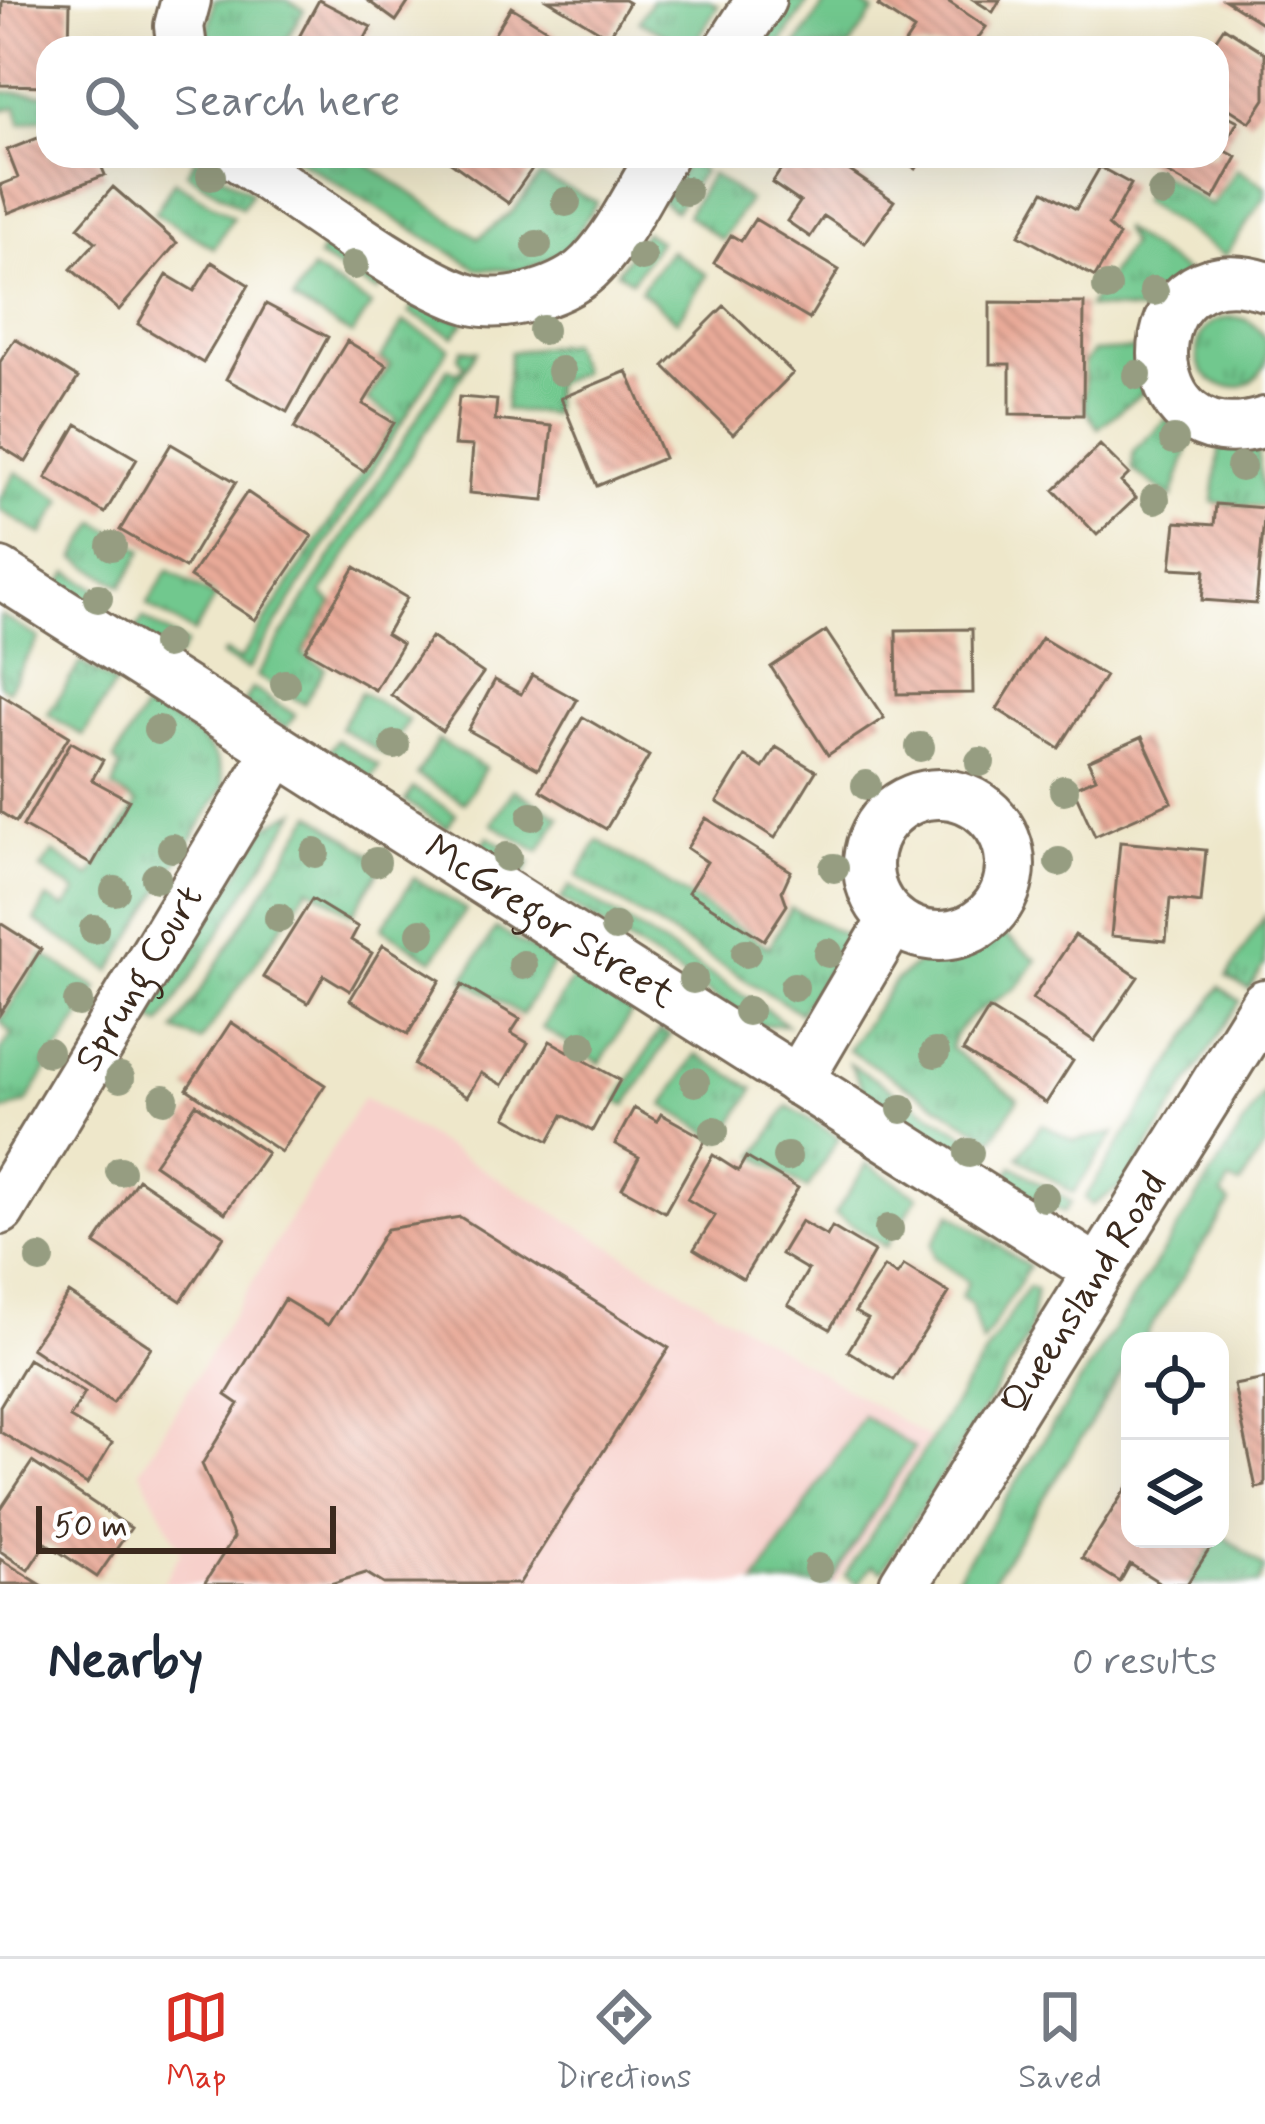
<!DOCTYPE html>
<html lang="en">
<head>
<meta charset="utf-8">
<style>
	body { margin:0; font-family:Mynerve,sans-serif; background:#f6f6f7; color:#1f2937 }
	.controls { position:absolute; right:36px; bottom:36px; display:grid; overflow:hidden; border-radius:24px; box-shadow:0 12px 48px #0002 }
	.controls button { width:108px; height:108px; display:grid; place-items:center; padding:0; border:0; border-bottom:3px solid #e0e1e3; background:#fff; color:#1f2937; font:60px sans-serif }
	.scale { position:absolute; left:36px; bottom:30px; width:300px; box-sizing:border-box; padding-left:12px; border:6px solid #3b2a1e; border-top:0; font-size:33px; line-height:42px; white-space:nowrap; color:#3b2a1e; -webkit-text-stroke:9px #fff; paint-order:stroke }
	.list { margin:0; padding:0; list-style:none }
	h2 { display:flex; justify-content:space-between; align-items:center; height:156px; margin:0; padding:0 48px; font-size:51px }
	h2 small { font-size:39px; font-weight:400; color:#747a83 }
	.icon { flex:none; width:66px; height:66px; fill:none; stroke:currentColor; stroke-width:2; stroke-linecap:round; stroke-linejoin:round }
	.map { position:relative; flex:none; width:1265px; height:1584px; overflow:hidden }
	.search { position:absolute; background:#fff; box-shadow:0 12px 48px #0002; left:36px; right:36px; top:36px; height:132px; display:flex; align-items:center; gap:30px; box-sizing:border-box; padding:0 42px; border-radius:36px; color:#747a83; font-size:45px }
	.sheet { height:372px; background:#fff }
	nav { display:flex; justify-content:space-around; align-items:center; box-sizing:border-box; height:168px; border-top:3px solid #e0e1e3; background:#fff; font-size:33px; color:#747a83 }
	nav a { display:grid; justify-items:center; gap:6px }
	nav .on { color:#d93025 }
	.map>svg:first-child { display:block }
	.built { fill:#f7d0cb }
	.grass { fill:url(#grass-tufts); stroke:#567956; stroke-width:3 }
	.building { fill:url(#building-back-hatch) }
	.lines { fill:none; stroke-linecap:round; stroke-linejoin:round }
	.minor-casing { stroke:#7a6c5a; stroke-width:54 }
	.minor { stroke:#fff; stroke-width:48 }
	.tree { fill:#969d81 }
	.labels { text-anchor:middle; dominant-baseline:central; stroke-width:10; stroke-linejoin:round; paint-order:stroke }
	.street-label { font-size:39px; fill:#3b2a1e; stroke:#fff }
</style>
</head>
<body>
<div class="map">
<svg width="1265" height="1584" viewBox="0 0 1265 1584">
	<defs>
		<pattern id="grass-tufts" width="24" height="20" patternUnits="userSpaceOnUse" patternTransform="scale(3)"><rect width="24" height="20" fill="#71c88e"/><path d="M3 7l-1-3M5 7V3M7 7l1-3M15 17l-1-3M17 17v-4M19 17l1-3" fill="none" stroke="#5ea373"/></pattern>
		<pattern id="building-back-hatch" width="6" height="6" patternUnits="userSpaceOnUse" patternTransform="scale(3)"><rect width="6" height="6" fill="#e9aa99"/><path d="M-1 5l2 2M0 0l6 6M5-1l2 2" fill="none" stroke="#be8b7c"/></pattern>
	</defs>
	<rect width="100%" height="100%" fill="#fff"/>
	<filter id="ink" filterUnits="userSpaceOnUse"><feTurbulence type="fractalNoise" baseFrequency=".00833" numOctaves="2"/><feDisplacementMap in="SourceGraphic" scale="24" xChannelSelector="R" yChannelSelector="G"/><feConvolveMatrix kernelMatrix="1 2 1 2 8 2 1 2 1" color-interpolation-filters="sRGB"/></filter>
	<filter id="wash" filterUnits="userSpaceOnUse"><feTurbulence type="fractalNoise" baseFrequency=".004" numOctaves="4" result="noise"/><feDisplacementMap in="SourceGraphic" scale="48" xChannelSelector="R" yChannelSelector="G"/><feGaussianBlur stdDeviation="2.7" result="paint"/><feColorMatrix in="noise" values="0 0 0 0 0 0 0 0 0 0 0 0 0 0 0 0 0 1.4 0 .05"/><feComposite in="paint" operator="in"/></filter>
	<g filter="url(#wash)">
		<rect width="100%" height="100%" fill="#eee7ca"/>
		<path class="built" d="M 363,1097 L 929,1438 L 836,1584 L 162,1584 L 181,1552 L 140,1470 Z"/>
		<path class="grass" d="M 214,0 L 287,0 L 304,10 L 282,48 L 205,48 Z
			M 652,0 L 709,0 L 718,6 L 692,48 L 639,21 Z
			M 790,0 L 809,0 L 778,48 L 762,45 Z
			M 827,0 L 856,0 L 874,12 L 849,48 L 795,48 Z
			M 0,92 L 48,94 L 48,117 L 21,124 L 17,107 L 0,110 Z
			M 292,156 L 371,156 L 367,164 L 479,238 L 513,211 L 540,176 L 597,202 L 570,245 L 547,260 L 524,270 L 478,269 Z
			M 196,158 L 251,193 L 242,208 L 187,173 Z
			M 689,161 L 703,171 L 675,211 L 661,201 Z
			M 1237,169 L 1265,186 L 1265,197 L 1225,256 L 1141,201 L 1158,173 L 1211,206 Z
			M 711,174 L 749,200 L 722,240 L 687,215 Z
			M 174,181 L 233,217 L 214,248 L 155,213 Z
			M 1121,228 L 1187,273 L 1158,295 L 1147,312 L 1088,307 L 1130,244 Z
			M 645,232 L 659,241 L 632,281 L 617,272 Z
			M 327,241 L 386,277 L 377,292 L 318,257 Z
			M 670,250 L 707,275 L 677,321 L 640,290 Z
			M 312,269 L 371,305 L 352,335 L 293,300 Z
			M 417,299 L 464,322 L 454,336 L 409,313 Z
			M1197 352a35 35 0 1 1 70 0a35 35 0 1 1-70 0Z
			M 404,322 L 449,347 L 248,670 L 222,656 L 225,652 L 240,660 L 397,419 L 367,400 L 390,365 L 381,358 Z
			M 569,343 L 581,372 L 553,385 L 552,414 L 505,410 L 510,352 Z
			M 462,349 L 477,351 L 322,594 L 332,603 L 302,654 L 325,668 L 304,704 L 257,676 L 448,368 L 458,373 L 464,365 L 458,357 Z
			M 1139,349 L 1146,390 L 1098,428 L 1085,409 L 1083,364 L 1093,352 Z
			M 1165,420 L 1192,436 L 1172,498 L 1133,470 L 1133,452 Z
			M 1220,444 L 1257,445 L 1265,508 L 1213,502 Z
			M 16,472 L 63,500 L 42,535 L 0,510 L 0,499 Z
			M 97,522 L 143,550 L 122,586 L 75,558 Z
			M 168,570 L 215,598 L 194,633 L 147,605 Z
			M 69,572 L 112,598 L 103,612 L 60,585 Z
			M 0,615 L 39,638 L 8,690 L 0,685 Z
			M 143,618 L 186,644 L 177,658 L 135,631 Z
			M 81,662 L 115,684 L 83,736 L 48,714 Z
			M 252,688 L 295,715 L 286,728 L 244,702 Z
			M 361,692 L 408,720 L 387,756 L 340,728 Z
			M 146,706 C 183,727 219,740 224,786 L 111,971 L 35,921 L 47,898 L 65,908 L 77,892 L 41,869 L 53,852 L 90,877 L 137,804 L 113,788 L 120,768 L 114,760 Z
			M 337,740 L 379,766 L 371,780 L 328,753 Z
			M 438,740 L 485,768 L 464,803 L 417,775 Z
			M 413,788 L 456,814 L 447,828 L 405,801 Z
			M 513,789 L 560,817 L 539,852 L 492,824 Z
			M 297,811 L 161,1025 L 148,1017 L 267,826 Z
			M 312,814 L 384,863 L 353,914 L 309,887 L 201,1041 L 175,1031 Z
			M 488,836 L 531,863 L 523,876 L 480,850 Z
			M 598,840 L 769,947 L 791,908 L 849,937 L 800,1013 L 577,876 Z
			M 414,878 L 466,910 L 433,960 L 382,928 Z
			M 570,886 L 770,1012 L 787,1025 L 759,1025 L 561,899 Z
			M 1265,916 L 1265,964 L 1249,989 L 1227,977 Z
			M 496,928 L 554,963 L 522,1015 L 464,979 Z
			M 997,929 L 1037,960 C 1030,970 1023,984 1013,990 C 988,1006 960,1016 950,1048 L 1018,1099 L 993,1139 L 848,1050 L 894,982 L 920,961 L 964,948 Z
			M 44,955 L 98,989 L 26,1103 L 0,1112 L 0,1052 L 12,1034 L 0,1021 Z
			M 574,976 L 632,1012 L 600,1063 L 542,1028 Z
			M 1220,987 L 1240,1001 L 1126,1183 L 1092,1205 L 1085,1198 Z
			M 660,1030 L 670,1035 L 627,1105 L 617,1101 Z
			M 696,1054 L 754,1089 L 722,1141 L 664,1105 Z
			M 850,1064 L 987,1148 L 977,1165 L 865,1093 Z
			M 1265,1091 L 1265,1146 L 1240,1185 L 1229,1181 L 1222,1195 L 1230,1203 L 1142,1341 L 1130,1341 L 1130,1360 L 990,1584 L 952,1584 Z
			M 788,1106 L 839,1138 L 807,1189 L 756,1156 Z
			M 1042,1124 L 1073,1141 L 1115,1133 L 1073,1193 L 1018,1157 Z
			M 867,1164 L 918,1196 L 886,1247 L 835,1214 Z
			M 1013,1166 L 1071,1202 L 1064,1212 L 1003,1182 Z
			M 951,1213 L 1029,1267 L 982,1344 L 971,1304 L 961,1297 L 968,1282 L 934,1257 L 932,1244 Z
			M 1028,1287 L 1036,1289 L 1028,1338 L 882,1571 L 872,1565 L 858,1584 L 845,1576 Z
			M 863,1416 L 914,1448 L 830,1584 L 755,1584 Z
			M 1221,1534 L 1265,1568 L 1259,1584 L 1189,1584 Z"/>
		<g id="blocks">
			<path class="building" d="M 319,0 L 371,27 L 360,48 L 293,48 Z
				M 367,0 L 410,0 L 396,21 Z
				M 548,0 L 624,0 L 629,3 L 609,37 Z
				M 882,0 L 946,0 L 986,27 L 971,48 L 902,48 L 914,30 L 878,6 Z
				M 974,0 L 1000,0 L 993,12 Z
				M 1225,0 L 1265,0 L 1265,25 Z
				M 2,1 L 70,3 L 69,48 L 48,48 L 48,86 L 0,85 Z
				M 511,7 L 577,48 L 486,48 Z
				M 1224,27 L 1265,53 L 1265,99 L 1250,122 L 1217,101 L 1217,48 L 1210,48 Z
				M 1217,110 L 1238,121 L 1222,149 L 1237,157 L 1214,199 L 1137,156 L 1217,156 Z
				M 48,134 L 48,156 L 97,156 L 105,175 L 8,213 L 0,185 L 18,178 L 7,150 Z
				M 442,156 L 541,156 L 508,203 Z
				M 790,156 L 828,156 L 894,201 L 865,243 L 824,216 L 810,237 L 787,221 L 800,202 L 772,183 Z
				M 896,156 L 924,156 L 916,169 Z
				M 1100,167 L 1131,184 L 1108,226 L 1119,236 L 1095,277 L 1019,235 L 1044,191 L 1076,209 Z
				M 113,187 L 177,243 L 119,310 L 71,269 L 96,242 L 78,227 Z
				M 755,219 L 839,270 L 809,319 L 714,263 L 731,235 L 741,241 Z
				M 212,262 L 249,285 L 203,363 L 138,324 L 167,275 L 194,291 Z
				M 990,302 L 1084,303 L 1083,415 L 1010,414 L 1010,364 L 990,364 Z
				M 266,304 L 328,337 L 287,412 L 226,379 Z
				M 724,306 L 793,373 L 733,434 L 664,366 Z
				M 15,339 L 78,378 L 26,462 L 0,446 L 0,362 Z
				M 347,341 L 387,365 L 363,404 L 394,423 L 364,471 L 294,428 Z
				M 627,371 L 664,458 L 597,486 L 561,398 Z
				M 459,397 L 497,400 L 495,420 L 552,426 L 544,500 L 469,493 L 473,446 L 454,445 Z
				M 77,424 L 137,459 L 105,513 L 46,478 Z
				M 171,444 L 236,482 L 185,568 L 120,530 Z
				M 1100,445 L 1129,474 L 1121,482 L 1136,498 L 1097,535 L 1054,490 Z
				M 247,492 L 312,536 L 255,620 L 190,577 Z
				M 1216,504 L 1265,508 L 1256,604 L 1202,600 L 1205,570 L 1171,568 L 1176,522 L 1214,525 Z
				M 355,567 L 407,598 L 386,634 L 402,644 L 375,690 L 305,650 Z
				M 972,629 L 973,693 L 897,694 L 896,630 Z
				M 826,631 L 884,718 L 828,755 L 771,667 Z
				M 431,637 L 483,673 L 442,731 L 391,695 Z
				M 1042,638 L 1105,676 L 1059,748 L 997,709 Z
				M 532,675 L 577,700 L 538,769 L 468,730 L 495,680 L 521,694 Z
				M 0,694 L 69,736 L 16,822 L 0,812 Z
				M 583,717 L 649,756 L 606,829 L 540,790 Z
				M 1142,737 L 1172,802 L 1095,836 L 1073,788 L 1096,778 L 1088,761 Z
				M 71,742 L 103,760 L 92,780 L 129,800 L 92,865 L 23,826 Z
				M 776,747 L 816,771 L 775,838 L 717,802 L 745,756 L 763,768 Z
				M 706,818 L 791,871 L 782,891 L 787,905 L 764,940 L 688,892 L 707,862 L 687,848 Z
				M 1120,842 L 1206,850 L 1201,903 L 1170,899 L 1166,941 L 1111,936 Z
				M 312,899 L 358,927 L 351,940 L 372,953 L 350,991 L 324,975 L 308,1003 L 263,977 Z
				M 0,923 L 41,949 L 0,1014 Z
				M 1075,935 L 1138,977 L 1094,1041 L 1032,999 Z
				M 383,945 L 440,980 L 408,1034 L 350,1000 Z
				M 462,985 L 520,1019 L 511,1033 L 528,1043 L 503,1085 L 481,1073 L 467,1097 L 414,1065 Z
				M 989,1009 L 1073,1061 L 1046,1103 L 963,1051 Z
				M 231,1022 L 325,1085 L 281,1152 L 187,1089 Z
				M 550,1041 L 620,1080 L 592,1131 L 563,1115 L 549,1141 L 506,1117 Z
				M 196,1104 L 267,1153 L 225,1213 L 154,1164 Z
				M 634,1108 L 657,1121 L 661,1114 L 706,1139 L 665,1212 L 622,1188 L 639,1157 L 615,1144 Z
				M 713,1155 L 738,1171 L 746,1157 L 798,1188 L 743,1279 L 694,1249 L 715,1216 L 687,1199 Z
				M 138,1179 L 224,1236 L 181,1301 L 95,1244 Z
				M 460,1217 L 669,1348 L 519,1584 L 384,1584 L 366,1573 L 330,1584 L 204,1584 L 234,1537 L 202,1464 L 239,1404 L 226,1395 L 284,1299 L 328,1325 L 387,1229 Z
				M 801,1221 L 827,1236 L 832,1227 L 874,1252 L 830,1329 L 788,1305 L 808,1270 L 781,1254 Z
				M 904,1265 L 949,1293 L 894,1380 L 848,1351 L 868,1319 L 855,1312 L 884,1267 L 897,1275 Z
				M 69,1293 L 151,1347 L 113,1403 L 31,1348 Z
				M 28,1359 L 85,1393 L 70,1418 L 112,1443 L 87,1484 L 0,1432 L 0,1406 Z
				M 1265,1379 L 1265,1486 L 1256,1488 L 1234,1385 Z
				M 32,1462 L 131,1528 L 97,1577 L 46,1543 L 28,1570 L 0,1551 L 0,1510 Z
				M 1130,1482 L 1130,1539 L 1216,1539 L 1187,1584 L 1162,1584 L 1130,1564 L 1120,1582 L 1082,1558 Z
				M 0,1559 L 40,1584 L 0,1584 Z"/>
		</g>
	</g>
	<g filter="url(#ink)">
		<use href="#blocks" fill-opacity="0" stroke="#7a6c5a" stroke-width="3"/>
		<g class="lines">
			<defs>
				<g id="minor">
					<path d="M 182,48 L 179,26 L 186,0"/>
					<path d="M 730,48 L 761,0"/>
					<path d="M 237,156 C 293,193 413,284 472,300 C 508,309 567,291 592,264 C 620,235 640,190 662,156"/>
					<path d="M 1265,286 C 1128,242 1130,466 1265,422"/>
					<path id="s1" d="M 0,573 L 1098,1271"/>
					<circle cx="939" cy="865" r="71"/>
					<path d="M 798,1081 L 892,921"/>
					<path id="s2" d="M 0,1210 L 278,750"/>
					<path id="s3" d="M 904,1584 L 1265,1004"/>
				</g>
			</defs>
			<use href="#minor" class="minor-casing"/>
			<use href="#minor" class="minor"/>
		</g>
		<g class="tree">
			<circle cx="211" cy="176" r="15"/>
			<circle cx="686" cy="191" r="15"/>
			<circle cx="1162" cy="193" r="15"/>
			<circle cx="566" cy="202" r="15"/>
			<circle cx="537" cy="245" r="15"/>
			<circle cx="642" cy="257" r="15"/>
			<circle cx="354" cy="265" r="15"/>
			<circle cx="1107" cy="287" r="15"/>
			<circle cx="1154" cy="291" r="15"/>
			<circle cx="543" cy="330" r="15"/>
			<circle cx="561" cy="371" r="15"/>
			<circle cx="1137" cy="375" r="15"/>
			<circle cx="1174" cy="440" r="15"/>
			<circle cx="1241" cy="467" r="15"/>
			<circle cx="1155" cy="499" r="15"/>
			<circle cx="112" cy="546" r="15"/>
			<circle cx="98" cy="598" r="15"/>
			<circle cx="166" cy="644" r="15"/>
			<circle cx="285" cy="684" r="15"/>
			<circle cx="158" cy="730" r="15"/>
			<circle cx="395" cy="745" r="15"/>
			<circle cx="920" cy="747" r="15"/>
			<circle cx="980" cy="762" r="15"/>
			<circle cx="866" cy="785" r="15"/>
			<circle cx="1064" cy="790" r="15"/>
			<circle cx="532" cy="816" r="15"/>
			<circle cx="172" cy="848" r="15"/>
			<circle cx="315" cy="853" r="15"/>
			<circle cx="507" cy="857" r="15"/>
			<circle cx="376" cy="862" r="15"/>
			<circle cx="1059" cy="862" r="15"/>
			<circle cx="834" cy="868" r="15"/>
			<circle cx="156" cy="878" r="15"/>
			<circle cx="115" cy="891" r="15"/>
			<circle cx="279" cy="918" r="15"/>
			<circle cx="615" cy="927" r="15"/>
			<circle cx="94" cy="929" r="15"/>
			<circle cx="421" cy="933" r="15"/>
			<circle cx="746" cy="953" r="15"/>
			<circle cx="828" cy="953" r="15"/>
			<circle cx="523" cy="965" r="15"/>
			<circle cx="693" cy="979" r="15"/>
			<circle cx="794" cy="987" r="15"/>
			<circle cx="78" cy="1002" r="15"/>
			<circle cx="748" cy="1011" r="15"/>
			<circle cx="582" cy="1045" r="15"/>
			<circle cx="48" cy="1052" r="15"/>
			<circle cx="935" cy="1053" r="15"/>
			<circle cx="120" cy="1078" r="15"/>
			<circle cx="695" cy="1082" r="15"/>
			<circle cx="164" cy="1099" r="15"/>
			<circle cx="902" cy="1109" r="15"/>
			<circle cx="714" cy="1131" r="15"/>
			<circle cx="969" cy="1153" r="15"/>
			<circle cx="787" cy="1157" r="15"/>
			<circle cx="120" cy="1171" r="15"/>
			<circle cx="1044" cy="1197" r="15"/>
			<circle cx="889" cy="1229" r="15"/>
			<circle cx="40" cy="1259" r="15"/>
			<circle cx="818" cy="1568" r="15"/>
		</g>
	</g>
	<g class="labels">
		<g class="street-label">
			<text stroke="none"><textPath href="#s1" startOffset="651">McGregor Street</textPath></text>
			<text stroke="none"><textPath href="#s2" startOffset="270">Sprung Court</textPath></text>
			<text stroke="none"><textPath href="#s3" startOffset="342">Queensland Road</textPath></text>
		</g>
	</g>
</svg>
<div class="controls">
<button><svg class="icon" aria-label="locate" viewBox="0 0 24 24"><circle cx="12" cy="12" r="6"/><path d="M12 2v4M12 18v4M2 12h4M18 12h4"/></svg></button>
<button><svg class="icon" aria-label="layers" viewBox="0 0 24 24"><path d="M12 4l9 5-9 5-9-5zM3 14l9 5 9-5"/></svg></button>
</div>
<div class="scale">50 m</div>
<div class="search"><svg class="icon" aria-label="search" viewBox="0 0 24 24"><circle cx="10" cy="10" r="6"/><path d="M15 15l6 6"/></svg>Search here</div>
</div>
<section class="sheet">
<h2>Nearby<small>0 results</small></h2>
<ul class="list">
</ul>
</section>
<nav>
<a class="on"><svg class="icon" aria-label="map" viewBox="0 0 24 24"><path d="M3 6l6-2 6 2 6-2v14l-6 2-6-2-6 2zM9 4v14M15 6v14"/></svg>Map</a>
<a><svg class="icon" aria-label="directions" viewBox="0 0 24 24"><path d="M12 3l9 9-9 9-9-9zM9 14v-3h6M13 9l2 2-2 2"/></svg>Directions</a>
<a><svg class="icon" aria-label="saved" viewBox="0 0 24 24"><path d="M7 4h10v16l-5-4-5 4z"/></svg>Saved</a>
</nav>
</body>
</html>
